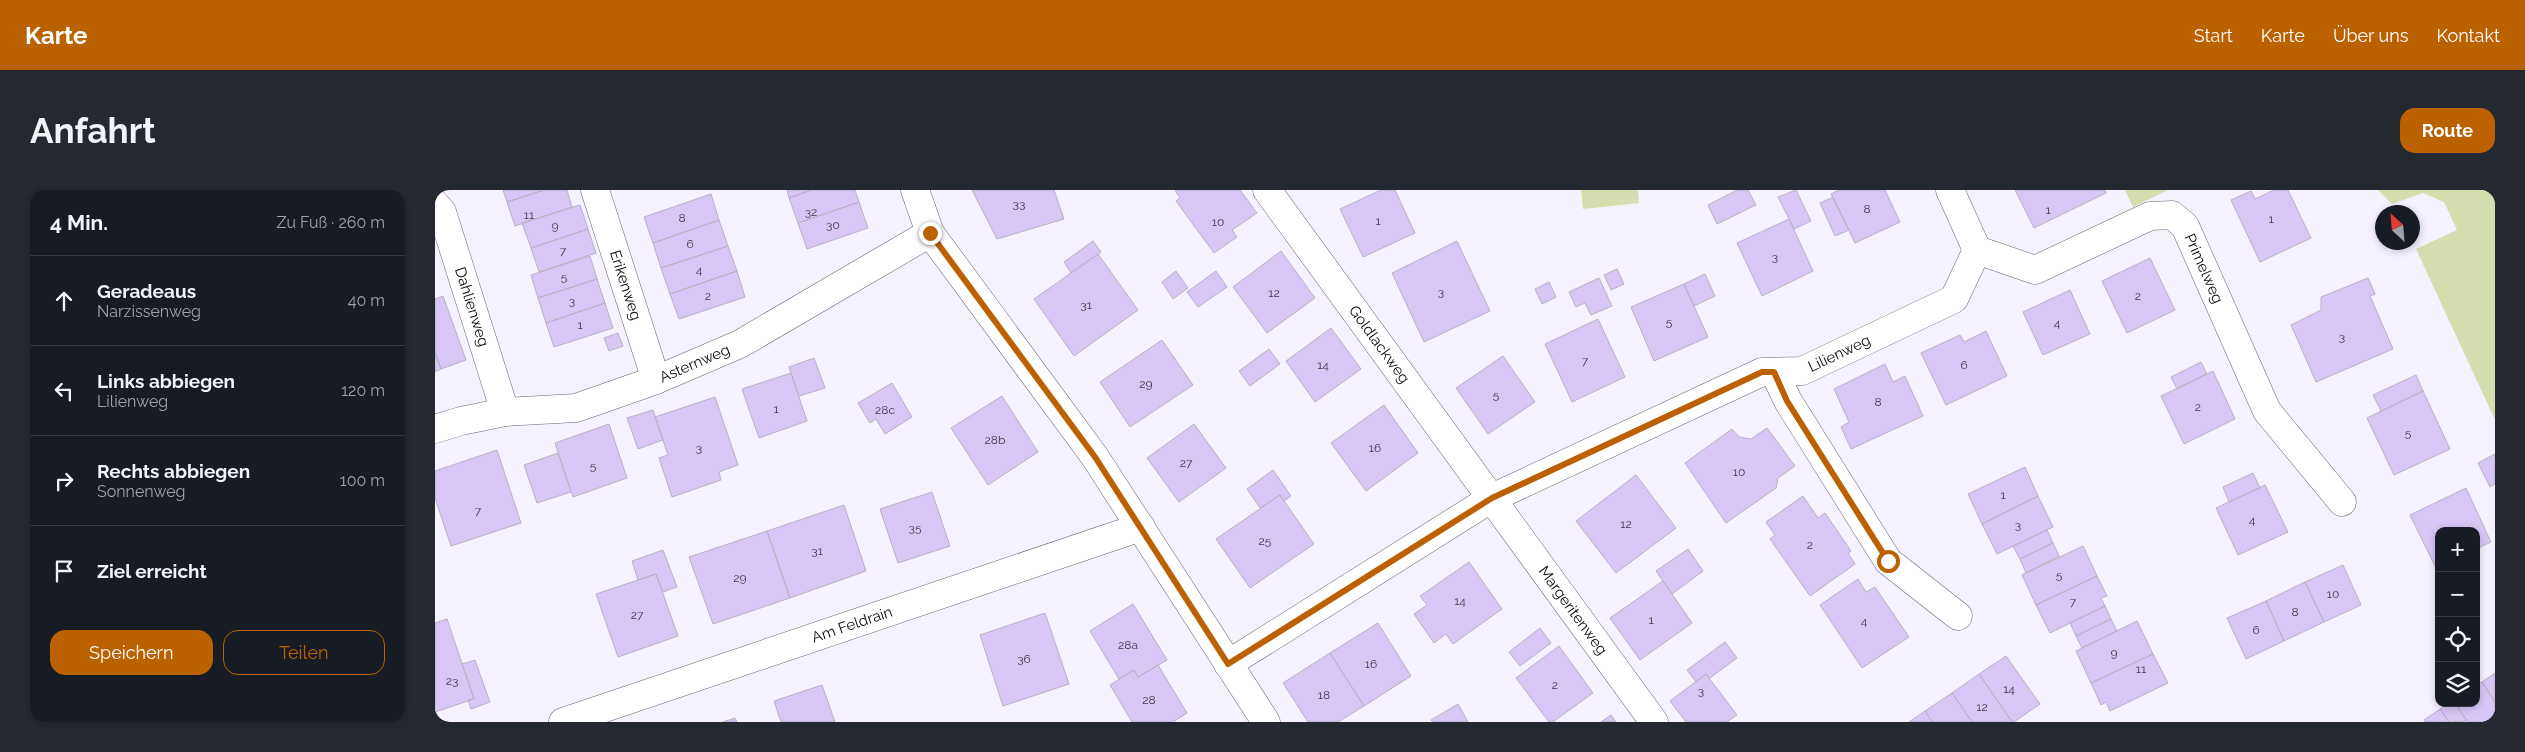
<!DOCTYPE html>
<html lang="de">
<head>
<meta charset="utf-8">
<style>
	body { margin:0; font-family:Raleway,sans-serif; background:#242831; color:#f1f3f6 }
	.controls { position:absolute; right:15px; bottom:15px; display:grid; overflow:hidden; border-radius:10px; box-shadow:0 2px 8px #0003 }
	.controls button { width:45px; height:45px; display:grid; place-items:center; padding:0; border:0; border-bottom:1px solid #363941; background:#171b24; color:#f1f3f6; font:25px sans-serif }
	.compass { position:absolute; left:1940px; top:15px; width:45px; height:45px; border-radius:50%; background:#171b24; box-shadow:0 2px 8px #0003; rotate:334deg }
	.stop { position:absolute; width:15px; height:15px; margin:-11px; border:4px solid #bb6100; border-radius:50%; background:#fff }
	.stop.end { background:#bb6100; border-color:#fff; box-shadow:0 1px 5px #0008 }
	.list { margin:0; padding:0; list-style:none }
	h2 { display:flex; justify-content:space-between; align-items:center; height:65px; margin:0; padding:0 20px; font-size:21px }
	h2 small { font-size:16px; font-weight:400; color:#9ea1a6 }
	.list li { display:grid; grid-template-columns:32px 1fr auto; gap:15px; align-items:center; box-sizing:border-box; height:90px; padding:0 20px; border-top:1px solid #363941 }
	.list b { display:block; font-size:19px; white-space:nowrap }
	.list p { margin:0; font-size:16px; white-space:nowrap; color:#9ea1a6 }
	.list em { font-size:16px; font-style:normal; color:#9ea1a6 }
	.actions { display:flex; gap:10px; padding:15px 20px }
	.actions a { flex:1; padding:11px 0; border:1px solid #bb6100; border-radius:15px; text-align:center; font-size:18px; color:#bb6100 }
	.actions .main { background:#bb6100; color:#fff }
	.icon { flex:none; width:28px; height:28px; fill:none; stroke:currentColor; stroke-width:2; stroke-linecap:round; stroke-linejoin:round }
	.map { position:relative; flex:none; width:2060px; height:532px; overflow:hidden; border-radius:15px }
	header { display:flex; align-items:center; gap:30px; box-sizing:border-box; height:70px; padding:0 25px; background:#bb6100; color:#fff }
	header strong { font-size:24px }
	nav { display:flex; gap:28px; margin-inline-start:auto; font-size:18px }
	.intro { display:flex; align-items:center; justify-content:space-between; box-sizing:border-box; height:120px; padding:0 30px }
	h1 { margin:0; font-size:35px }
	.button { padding:12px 22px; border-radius:15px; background:#bb6100; color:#fff; font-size:18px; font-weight:700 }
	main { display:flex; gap:30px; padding:0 30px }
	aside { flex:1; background:#171b24; border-radius:15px; box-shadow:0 2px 8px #0003 }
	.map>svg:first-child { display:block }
	.green { fill:#d4deae }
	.building { fill:#d8c6f6; stroke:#b7b2c1 }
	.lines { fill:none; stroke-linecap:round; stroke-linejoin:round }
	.street-casing { stroke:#6b6674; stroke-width:29 }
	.street { stroke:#fff; stroke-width:28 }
	.route { stroke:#bb6100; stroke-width:6 }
	.labels { text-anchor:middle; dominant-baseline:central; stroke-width:4.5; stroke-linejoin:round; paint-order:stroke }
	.number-label { font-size:12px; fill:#3f3949 }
	.street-label { font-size:15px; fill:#0c0a0f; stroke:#fff }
</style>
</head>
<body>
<header>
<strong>Karte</strong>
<nav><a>Start</a><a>Karte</a><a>Über uns</a><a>Kontakt</a></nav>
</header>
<div class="intro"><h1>Anfahrt</h1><a class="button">Route</a></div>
<main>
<aside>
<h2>4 Min.<small>Zu Fuß · 260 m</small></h2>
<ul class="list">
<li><svg class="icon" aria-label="ahead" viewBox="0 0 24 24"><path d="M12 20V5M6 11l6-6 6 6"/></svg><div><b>Geradeaus</b><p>Narzissenweg</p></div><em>40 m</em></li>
<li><svg class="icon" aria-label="left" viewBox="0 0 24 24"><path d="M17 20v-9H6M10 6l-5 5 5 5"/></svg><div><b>Links abbiegen</b><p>Lilienweg</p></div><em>120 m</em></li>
<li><svg class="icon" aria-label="right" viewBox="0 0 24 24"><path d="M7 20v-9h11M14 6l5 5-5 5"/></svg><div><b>Rechts abbiegen</b><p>Sonnenweg</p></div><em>100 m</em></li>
<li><svg class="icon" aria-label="arrive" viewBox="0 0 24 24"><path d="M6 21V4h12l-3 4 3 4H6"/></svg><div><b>Ziel erreicht</b></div></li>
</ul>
<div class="actions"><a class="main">Speichern</a><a>Teilen</a></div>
</aside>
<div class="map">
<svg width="2060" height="532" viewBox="0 0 2060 532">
	<rect width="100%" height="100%" fill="#f5f1fe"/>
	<path class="green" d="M 1146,0 L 1203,0 L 1204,13 L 1148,19 Z
		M 1690,0 L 1733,0 L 1698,17 Z
		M 1943,0 L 2060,0 L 2060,230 L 1981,59 L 2022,40 L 2009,12 L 1988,3 L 1957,14 Z"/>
	<path class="building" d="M 68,0 L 109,0 L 72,12 Z
		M 109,0 L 132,0 L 137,17 L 80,36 L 72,12 Z
		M 352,0 L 376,0 L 354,8 Z
		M 376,0 L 420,0 L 424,12 L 363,33 L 354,8 Z
		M 537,0 L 619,0 L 629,29 L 562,49 Z
		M 740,0 L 805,0 L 822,23 L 797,40 L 802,47 L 779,63 L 741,11 L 745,8 Z
		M 946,0 L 960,0 L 980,43 L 928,67 L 905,19 Z
		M 1302,0 L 1313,0 L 1321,15 L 1282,34 L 1273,15 Z
		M 1361,0 L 1376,31 L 1359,39 L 1343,7 Z
		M 1404,0 L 1450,0 L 1465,32 L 1420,53 L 1396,4 Z
		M 1580,0 L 1670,0 L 1671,3 L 1599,38 Z
		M 1839,0 L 1853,0 L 1876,48 L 1825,72 L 1796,10 L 1816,1 L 1820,9 Z
		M 276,4 L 284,30 L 218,53 L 209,27 Z
		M 1398,7 L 1414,40 L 1400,46 L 1385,13 Z
		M 424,12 L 433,38 L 372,59 L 363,33 Z
		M 145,15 L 153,39 L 96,58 L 87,33 Z
		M 1354,29 L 1378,81 L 1327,106 L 1302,53 Z
		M 284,30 L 293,56 L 226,78 L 218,53 Z
		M 153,39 L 161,63 L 104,82 L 96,58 Z
		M 658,51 L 666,62 L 636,83 L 629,72 Z
		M 1022,51 L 1055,121 L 989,152 L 957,83 Z
		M 293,56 L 302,81 L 235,104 L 226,78 Z
		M 846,61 L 880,108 L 832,143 L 798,97 Z
		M 663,64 L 703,120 L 639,166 L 599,109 Z
		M 155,66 L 162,89 L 103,108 L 96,85 Z
		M 1715,68 L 1740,120 L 1692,143 L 1667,91 Z
		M 1182,79 L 1189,94 L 1176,100 L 1169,85 Z
		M 302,81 L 310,107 L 244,129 L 235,104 Z
		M 741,81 L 753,98 L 738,109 L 727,92 Z
		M 781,81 L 792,97 L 763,117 L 752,102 Z
		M 1270,84 L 1280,106 L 1259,116 L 1249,94 Z
		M 1164,88 L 1177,116 L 1156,125 L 1150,113 L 1141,117 L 1134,102 Z
		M 1933,88 L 1940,104 L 1935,106 L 1958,159 L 1881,192 L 1856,135 L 1886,120 L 1886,107 Z
		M 162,89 L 170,113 L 111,133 L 103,108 Z
		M 1114,92 L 1121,107 L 1107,114 L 1100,99 Z
		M 1249,94 L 1273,147 L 1219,171 L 1196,117 Z
		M 1635,100 L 1655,144 L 1608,165 L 1588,122 Z
		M 8,106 L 31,170 L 6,179 L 0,162 L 0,109 Z
		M 170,113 L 178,138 L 119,157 L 111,133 Z
		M 1163,129 L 1190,187 L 1137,212 L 1110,154 Z
		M 896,138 L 926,179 L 880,212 L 851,171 Z
		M 1551,141 L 1572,186 L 1511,215 L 1486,163 L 1525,145 L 1529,152 Z
		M 183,143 L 188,156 L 174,161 L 169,148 Z
		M 727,150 L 758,195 L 695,237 L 665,192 Z
		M 834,159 L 845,174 L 815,196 L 804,181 Z
		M 0,162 L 6,179 L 0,182 Z
		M 1068,166 L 1100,212 L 1053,244 L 1021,198 Z
		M 379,168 L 390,198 L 364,206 L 354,177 Z
		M 1766,172 L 1772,184 L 1742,199 L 1736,187 Z
		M 1450,174 L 1458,192 L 1470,186 L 1488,226 L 1416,259 L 1406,237 L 1414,232 L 1399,199 Z
		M 1778,181 L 1800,229 L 1749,254 L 1726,206 Z
		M 356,183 L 372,231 L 324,248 L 307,199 Z
		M 1981,185 L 1988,201 L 1946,221 L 1938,205 Z
		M 457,193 L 477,227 L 450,244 L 441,229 L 435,233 L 423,213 Z
		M 1988,201 L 2015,259 L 1959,285 L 1932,228 Z
		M 567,206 L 603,262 L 553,295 L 516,238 Z
		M 280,207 L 303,275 L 284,282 L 286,290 L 237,307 L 224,268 L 233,265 L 220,227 Z
		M 949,215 L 983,263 L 931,301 L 896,253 Z
		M 218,220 L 228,250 L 203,259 L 192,228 Z
		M 174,234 L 192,288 L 138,307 L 120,253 Z
		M 759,234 L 791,278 L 744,312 L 712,268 Z
		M 1332,238 L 1360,276 L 1343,288 L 1341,298 L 1291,333 L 1250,273 L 1297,239 L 1304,247 L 1316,249 Z
		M 62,260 L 86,333 L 16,356 L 0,308 L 0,281 Z
		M 123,263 L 136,302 L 102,313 L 89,275 Z
		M 2060,264 L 2060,294 L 2055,297 L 2043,273 Z
		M 1590,277 L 1603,306 L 1547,334 L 1533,304 Z
		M 838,280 L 856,306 L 849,311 L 845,305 L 825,318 L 812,299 Z
		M 1818,283 L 1825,298 L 1794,312 L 1788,297 Z
		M 1201,285 L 1241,338 L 1181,383 L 1141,331 Z
		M 1830,295 L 1853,342 L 1803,365 L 1781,318 Z
		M 2031,298 L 2056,352 L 2041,359 L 2041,341 L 2004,341 L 2004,377 L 2001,378 L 1975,325 Z
		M 497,302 L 515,356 L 463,373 L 445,319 Z
		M 845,305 L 879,354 L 815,398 L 781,349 Z
		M 1368,306 L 1383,328 L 1390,323 L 1416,361 L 1413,363 L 1420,374 L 1375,406 L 1335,349 L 1340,345 L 1331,332 Z
		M 1603,306 L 1618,337 L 1562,364 L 1547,334 Z
		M 409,315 L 431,381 L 355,408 L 332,341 Z
		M 1612,340 L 1618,353 L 1585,369 L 1578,356 Z
		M 332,341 L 355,408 L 278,434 L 254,367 Z
		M 1618,353 L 1624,366 L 1591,383 L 1585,369 Z
		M 1648,356 L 1662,386 L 1601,415 L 1587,385 Z
		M 1253,359 L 1268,381 L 1237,404 L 1221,381 Z
		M 228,360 L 242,397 L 228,402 L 221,384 L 203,390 L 197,371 Z
		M 1034,372 L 1067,419 L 1018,454 L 1011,444 L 999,453 L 979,424 L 992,415 L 985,406 Z
		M 1908,375 L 1926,415 L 1889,432 L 1870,392 Z
		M 221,384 L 243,446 L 183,467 L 161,404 Z
		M 1662,386 L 1672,406 L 1666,408 L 1670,416 L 1615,443 L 1601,415 Z
		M 1423,389 L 1431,402 L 1440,397 L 1474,447 L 1427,478 L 1385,415 Z
		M 1228,391 L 1257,433 L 1205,470 L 1175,428 Z
		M 1870,392 L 1889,432 L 1849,451 L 1831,411 Z
		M 1831,411 L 1849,451 L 1811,469 L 1792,428 Z
		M 698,414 L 732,470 L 703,487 L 699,480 L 684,489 L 655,441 Z
		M 1670,416 L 1676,429 L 1641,446 L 1635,433 Z
		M 610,423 L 634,494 L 568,516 L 545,445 Z
		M 12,429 L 39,509 L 0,522 L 0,433 Z
		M 1676,429 L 1682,441 L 1647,458 L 1641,446 Z
		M 1702,431 L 1718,464 L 1656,493 L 1641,461 Z
		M 943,433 L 976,486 L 929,516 L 895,463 Z
		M 1105,438 L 1116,453 L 1085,476 L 1074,462 Z
		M 1290,452 L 1302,468 L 1275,488 L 1271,484 L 1261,492 L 1252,480 Z
		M 1124,456 L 1158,503 L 1118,532 L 1114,532 L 1081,488 Z
		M 895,463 L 929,516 L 903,532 L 873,532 L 848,493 Z
		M 1718,464 L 1733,493 L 1675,521 L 1671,512 L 1666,515 L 1656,493 Z
		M 1571,466 L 1605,514 L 1579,532 L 1577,532 L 1544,484 Z
		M 40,470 L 55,512 L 36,519 L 33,510 L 39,509 L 27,474 Z
		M 723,475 L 752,523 L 738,532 L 697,532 L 675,495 L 699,480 L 703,487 Z
		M 2060,483 L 2060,512 L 2047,492 Z
		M 1271,484 L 1302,525 L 1292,532 L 1251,532 L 1235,511 Z
		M 1544,484 L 1577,532 L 1537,532 L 1517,503 Z
		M 2047,492 L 2060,512 L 2060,532 L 2033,532 L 2020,513 L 2041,513 L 2041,495 Z
		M 387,495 L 400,532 L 346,532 L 339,511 Z
		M 1517,503 L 1537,532 L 1497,532 L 1490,521 Z
		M 2014,513 L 2020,513 L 2032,531 L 2014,532 L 2005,519 Z
		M 1023,514 L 1033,532 L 998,532 L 996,530 Z
		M 2005,519 L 2014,532 L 1990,532 L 1989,530 Z
		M 1490,521 L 1497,532 L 1474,532 L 1477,530 Z
		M 1176,525 L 1181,532 L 1166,532 Z
		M 300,528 L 302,532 L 288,532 Z"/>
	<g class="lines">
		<defs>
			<g id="street">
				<path id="s1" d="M 160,0 L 221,190"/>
				<path d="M 480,0 L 495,43 L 660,267 L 831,532"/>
				<path id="s2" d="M 832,0 L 1219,532"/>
				<path d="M 1515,0 L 1542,60"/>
				<path id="s3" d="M 0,14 L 7,22 L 70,222"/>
				<path id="s4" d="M 1542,60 L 1600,80 L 1715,26 L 1737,25 L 1750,36 L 1832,221 L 1907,312"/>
				<path d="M 1339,182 L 1353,211 L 1453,371 L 1523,426"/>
				<path id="s5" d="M 0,239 L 26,231 L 70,222 L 141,218 L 221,190 L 305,154 L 495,43"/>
				<path id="s6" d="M 793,474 L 1057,308 L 1327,182 L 1367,181 L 1519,109 L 1542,60"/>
				<path id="s7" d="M 128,532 L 706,337"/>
			</g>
		</defs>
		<use href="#street" class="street-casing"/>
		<use href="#street" class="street"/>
	</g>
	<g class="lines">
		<path class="route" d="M 495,43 L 660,267 L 793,474 L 1057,308 L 1327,182 L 1339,182 L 1352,211 L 1453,371"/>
	</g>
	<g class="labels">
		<g class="number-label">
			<text x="584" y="14">33</text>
			<text x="1432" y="19">8</text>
			<text x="1613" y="20">1</text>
			<text x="376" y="22">32</text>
			<text x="94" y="25">11</text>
			<text x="247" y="28">8</text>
			<text x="1836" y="29">1</text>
			<text x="943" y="31">1</text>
			<text x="783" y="32">10</text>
			<text x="398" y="35">30</text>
			<text x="120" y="36">9</text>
			<text x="255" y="54">6</text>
			<text x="128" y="61">7</text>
			<text x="1340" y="67">3</text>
			<text x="264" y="80">4</text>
			<text x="129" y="87">5</text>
			<text x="1006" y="102">3</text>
			<text x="839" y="103">12</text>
			<text x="273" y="106">2</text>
			<text x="1703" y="106">2</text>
			<text x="137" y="111">3</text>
			<text x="651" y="115">31</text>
			<text x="1234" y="132">5</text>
			<text x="1622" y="133">4</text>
			<text x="145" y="135">1</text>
			<text x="1907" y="147">3</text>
			<text x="1150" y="171">7</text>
			<text x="888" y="175">14</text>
			<text x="1529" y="175">6</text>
			<text x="711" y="194">29</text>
			<text x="1061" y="205">5</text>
			<text x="1443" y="212">8</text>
			<text x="1763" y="217">2</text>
			<text x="341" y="219">1</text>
			<text x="450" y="220">28c</text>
			<text x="1973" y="243">5</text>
			<text x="560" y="250">28b</text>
			<text x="264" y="258">3</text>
			<text x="940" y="258">16</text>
			<text x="751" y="273">27</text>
			<text x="158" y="276">5</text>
			<text x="1304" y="282">10</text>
			<text x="1568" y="305">1</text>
			<text x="43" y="321">7</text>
			<text x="1817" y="330">4</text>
			<text x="1191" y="334">12</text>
			<text x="1583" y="335">3</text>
			<text x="480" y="338">35</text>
			<text x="830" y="351">25</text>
			<text x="1375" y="355">2</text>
			<text x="382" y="361">31</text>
			<text x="1624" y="385">5</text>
			<text x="305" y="388">29</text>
			<text x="1898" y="404">10</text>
			<text x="1025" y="411">14</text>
			<text x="1638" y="412">7</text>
			<text x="1860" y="422">8</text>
			<text x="202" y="425">27</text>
			<text x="1216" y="430">1</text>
			<text x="1429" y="431">4</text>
			<text x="1821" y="440">6</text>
			<text x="693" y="455">28a</text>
			<text x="1679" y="463">9</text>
			<text x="589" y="469">36</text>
			<text x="936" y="474">16</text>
			<text x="1706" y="479">11</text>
			<text x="17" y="491">23</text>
			<text x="1120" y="495">2</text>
			<text x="1574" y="499">14</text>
			<text x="1266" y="501">3</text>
			<text x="889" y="505">18</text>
			<text x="714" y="510">28</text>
			<text x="1547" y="517">12</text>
		</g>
		<g class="street-label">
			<text stroke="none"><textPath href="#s4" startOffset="274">Primelweg</textPath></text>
			<text stroke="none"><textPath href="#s1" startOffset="100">Erikenweg</textPath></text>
			<text stroke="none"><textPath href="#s3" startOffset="110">Dahlienweg</textPath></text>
			<text stroke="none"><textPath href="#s2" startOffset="191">Goldlackweg</textPath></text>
			<text stroke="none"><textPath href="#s6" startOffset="691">Lilienweg</textPath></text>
			<text stroke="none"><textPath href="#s5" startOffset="270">Asternweg</textPath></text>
			<text stroke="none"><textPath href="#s2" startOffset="520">Margeritenweg</textPath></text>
			<text stroke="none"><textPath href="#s7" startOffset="305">Am Feldrain</textPath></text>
		</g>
	</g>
</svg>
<div class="controls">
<button>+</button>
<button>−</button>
<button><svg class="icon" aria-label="locate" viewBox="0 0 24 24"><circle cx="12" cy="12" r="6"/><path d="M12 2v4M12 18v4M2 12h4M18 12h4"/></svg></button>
<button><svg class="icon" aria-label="layers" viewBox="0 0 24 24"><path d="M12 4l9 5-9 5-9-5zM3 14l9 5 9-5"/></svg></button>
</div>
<svg class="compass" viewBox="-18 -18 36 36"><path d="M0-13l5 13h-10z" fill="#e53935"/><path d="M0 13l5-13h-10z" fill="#9ea1a6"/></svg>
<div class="stop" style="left:1453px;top:371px"></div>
<div class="stop end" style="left:495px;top:43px"></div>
</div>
</main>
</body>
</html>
